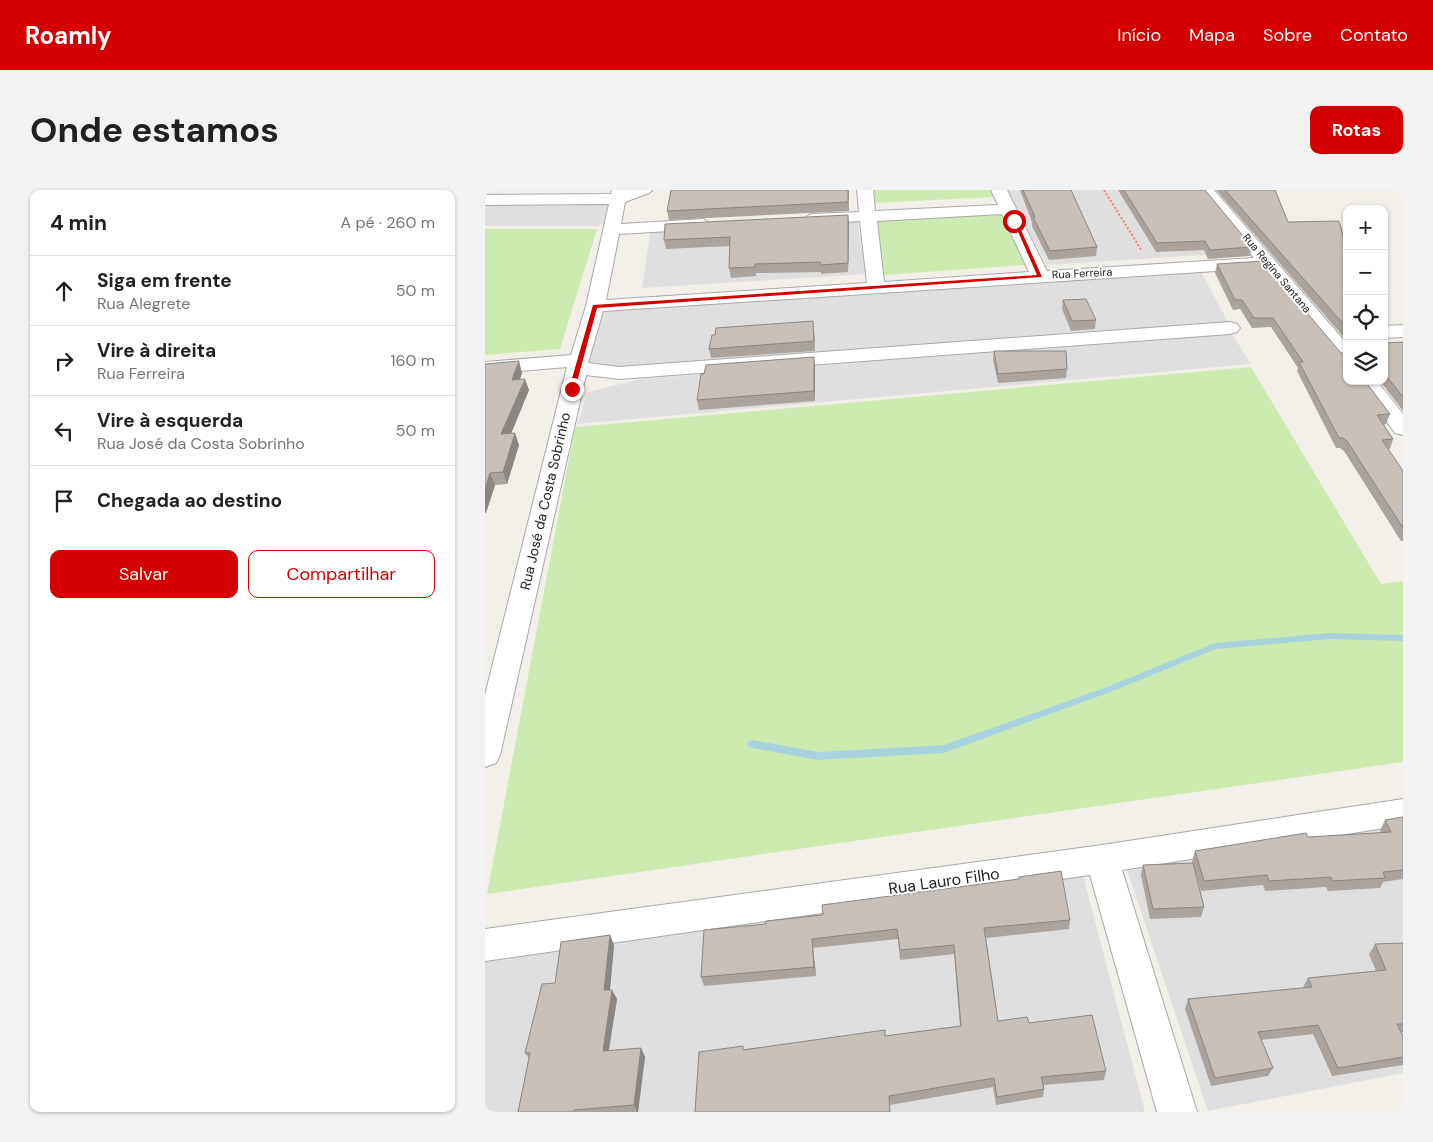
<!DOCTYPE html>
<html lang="pt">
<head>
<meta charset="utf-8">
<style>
	body { margin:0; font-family:"DM Sans",sans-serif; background:#f2f2f2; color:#202124 }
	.controls { position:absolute; right:15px; top:15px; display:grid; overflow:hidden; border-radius:10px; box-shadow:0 1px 4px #0004 }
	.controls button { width:45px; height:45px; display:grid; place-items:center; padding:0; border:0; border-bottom:1px solid #e0e0e0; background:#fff; color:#202124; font:25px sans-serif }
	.stop { position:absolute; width:15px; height:15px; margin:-11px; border:4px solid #d40000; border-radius:50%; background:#fff }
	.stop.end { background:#d40000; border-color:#fff; box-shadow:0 1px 5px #0008 }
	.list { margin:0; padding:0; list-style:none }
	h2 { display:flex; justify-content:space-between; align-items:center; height:65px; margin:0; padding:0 20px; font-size:21px }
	h2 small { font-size:16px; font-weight:400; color:#757577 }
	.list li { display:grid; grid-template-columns:32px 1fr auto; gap:15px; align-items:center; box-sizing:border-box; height:70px; padding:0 20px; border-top:1px solid #e0e0e0 }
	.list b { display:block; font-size:19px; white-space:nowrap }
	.list p { margin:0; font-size:16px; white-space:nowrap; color:#757577 }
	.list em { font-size:16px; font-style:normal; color:#757577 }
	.actions { display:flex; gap:10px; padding:15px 20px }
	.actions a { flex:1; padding:11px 0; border:1px solid #d40000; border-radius:10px; text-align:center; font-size:18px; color:#d40000 }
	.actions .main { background:#d40000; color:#fff }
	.icon { flex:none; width:28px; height:28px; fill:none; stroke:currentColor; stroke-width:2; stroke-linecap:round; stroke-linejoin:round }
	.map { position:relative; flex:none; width:918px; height:922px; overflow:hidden; border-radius:10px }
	header { display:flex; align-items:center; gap:30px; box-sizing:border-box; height:70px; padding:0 25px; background:#d40000; color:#fff }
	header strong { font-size:24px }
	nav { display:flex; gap:28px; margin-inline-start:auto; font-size:18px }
	.intro { display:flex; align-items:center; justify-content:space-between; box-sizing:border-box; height:120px; padding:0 30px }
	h1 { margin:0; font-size:35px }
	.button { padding:12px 22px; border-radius:10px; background:#d40000; color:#fff; font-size:18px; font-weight:700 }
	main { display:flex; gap:30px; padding:0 30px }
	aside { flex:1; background:#fff; border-radius:10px; box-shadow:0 1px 4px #0004 }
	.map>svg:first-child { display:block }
	.residential { fill:#e0dfdf }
	.grass { fill:#cdebb0 }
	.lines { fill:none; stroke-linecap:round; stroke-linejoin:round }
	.stream { fill:#aad3df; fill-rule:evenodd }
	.street-casing { stroke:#a9a9a9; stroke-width:2 }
	.path { stroke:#fa8072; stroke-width:2; stroke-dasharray:2 2; stroke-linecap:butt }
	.street { fill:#fff; fill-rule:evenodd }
	.wall { fill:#aba49e }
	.shaded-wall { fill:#8b8681 }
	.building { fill:#c7bfb8; stroke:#8b8681 }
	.route { fill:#d40000 }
	.labels { text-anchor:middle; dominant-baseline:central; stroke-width:4; stroke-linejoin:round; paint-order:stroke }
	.far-street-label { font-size:11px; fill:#222; stroke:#fff }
	.street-label { font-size:14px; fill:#222; stroke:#fff }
	.near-street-label { font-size:16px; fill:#222; stroke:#fff }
</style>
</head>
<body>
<header>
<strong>Roamly</strong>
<nav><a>Início</a><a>Mapa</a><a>Sobre</a><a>Contato</a></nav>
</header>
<div class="intro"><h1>Onde estamos</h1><a class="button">Rotas</a></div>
<main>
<aside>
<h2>4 min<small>A pé · 260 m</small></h2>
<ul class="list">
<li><svg class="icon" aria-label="ahead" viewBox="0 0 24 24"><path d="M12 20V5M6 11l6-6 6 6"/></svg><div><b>Siga em frente</b><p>Rua Alegrete</p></div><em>50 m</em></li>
<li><svg class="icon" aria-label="right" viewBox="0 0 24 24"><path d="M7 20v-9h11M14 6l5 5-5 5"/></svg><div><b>Vire à direita</b><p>Rua Ferreira</p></div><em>160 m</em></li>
<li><svg class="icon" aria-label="left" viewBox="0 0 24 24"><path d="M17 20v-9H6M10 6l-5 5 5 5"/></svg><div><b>Vire à esquerda</b><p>Rua José da Costa Sobrinho</p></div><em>50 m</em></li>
<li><svg class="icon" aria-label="arrive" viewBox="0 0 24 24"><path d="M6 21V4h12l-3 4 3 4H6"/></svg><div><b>Chegada ao destino</b></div></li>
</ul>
<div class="actions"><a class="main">Salvar</a><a>Compartilhar</a></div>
</aside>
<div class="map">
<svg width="918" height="922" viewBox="0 0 918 922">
	<rect width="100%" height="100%" fill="#f2efe9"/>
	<path class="residential" d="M 521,0 L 712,0 L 764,62 L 562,75 Z
		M 0,14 L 122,14 L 121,33 L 113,36 L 0,36 Z
		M 372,27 L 381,84 L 157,98 L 166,38 Z
		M 715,80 L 744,134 L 138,179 L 99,172 L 116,118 Z
		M 747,144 L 766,174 L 92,234 L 103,202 L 156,189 Z
		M 918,630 L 918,883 L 723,921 L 640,674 Z
		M 596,678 L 660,922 L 0,922 L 0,762 Z"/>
	<path class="grass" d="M 385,0 L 506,0 L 510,7 L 387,13 Z
		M 518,21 L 540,75 L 399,85 L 387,27 Z
		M 0,39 L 112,39 L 75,159 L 0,165 Z
		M 766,177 L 896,394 L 918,391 L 918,572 L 2,704 L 90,237 Z"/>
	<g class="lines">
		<path class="stream" d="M 845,443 L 918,445 L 918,451 L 845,449 L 731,459 L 628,501 L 459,563 L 333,570 L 267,558 L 264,557 L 262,554 L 264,551 L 267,550 L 333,562 L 459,555 L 622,497 L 730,453 Z"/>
		<defs>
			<path id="street" d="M 127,0 L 167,0 L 164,3 L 140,12 L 136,34 L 218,29 L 226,34 L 218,39 L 134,44 L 121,110 L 382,93 L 375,31 L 326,34 L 318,29 L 326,24 L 374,22 L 372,0 L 388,0 L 390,21 L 513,15 L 506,0 L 522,0 L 562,81 L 769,68 L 713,0 L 729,0 L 862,154 L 862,173 L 855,171 L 777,78 L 118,121 L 103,173 L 134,177 L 745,132 L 752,134 L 755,138 L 752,142 L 745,144 L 134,189 L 101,185 L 15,565 L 11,573 L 0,577 L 0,505 L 82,177 L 0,184 L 0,172 L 86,165 L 101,116 L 124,14 L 0,15 L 0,5 L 126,4 ZM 517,24 L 544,82 L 399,92 L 392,31 Z
				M 918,135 L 918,147 L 899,148 L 899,136 Z
				M 871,191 L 892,191 L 918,224 L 918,245 L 910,243 Z
				M 918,609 L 918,635 L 637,680 L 712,922 L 672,922 L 605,685 L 0,771 L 0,739 L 617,655 Z"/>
		</defs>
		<use href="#street" class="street-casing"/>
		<path class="path" d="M 619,0 L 657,61"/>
		<use href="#street" class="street"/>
	</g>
	<path class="wall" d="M 364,0 L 364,21 L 184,30 L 182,21 Z
		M 535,0 L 586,0 L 612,57 L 611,66 L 564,70 L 547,36 L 547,32 Z
		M 633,0 L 720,0 L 767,57 L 765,66 L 723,69 L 719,60 L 671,62 Z
		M 731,0 L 790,0 L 803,32 L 862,59 L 862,151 Z
		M 364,33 L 363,82 L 336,84 L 336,82 L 271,83 L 271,86 L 246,88 L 244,78 L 245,56 L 181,59 L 179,50 Z
		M 732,74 L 856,163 L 862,191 L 905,224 L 901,234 L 898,235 L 908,249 L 905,259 L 903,259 L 918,281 L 918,351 L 916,351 L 859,261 L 855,258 L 851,258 L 812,181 L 813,178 L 786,137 L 767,138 L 755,119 L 748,120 L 730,83 Z
		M 578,110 L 611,130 L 610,139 L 586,141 L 577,119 Z
		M 329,141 L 330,161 L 226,168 L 224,159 Z
		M 918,152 L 918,221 L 895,191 L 899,191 L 899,153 Z
		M 509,161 L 582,179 L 581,188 L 513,193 L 508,170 Z
		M 0,174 L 37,183 L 35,189 L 44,200 L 26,243 L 34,255 L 22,294 L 10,295 L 1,323 L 0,323 Z
		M 330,176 L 330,211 L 214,220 L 212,210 Z
		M 918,627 L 918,689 L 898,692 L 895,698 L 843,701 L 841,697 L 780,701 L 778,695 L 716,701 L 707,671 L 710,661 L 823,647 L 896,643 L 895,641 L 900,630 Z
		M 658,675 L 719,717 L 716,727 L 665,729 L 656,685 Z
		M 534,687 L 585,730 L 584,739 L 501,748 L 513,831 L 544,833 L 621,881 L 619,890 L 558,895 L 559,899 L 558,907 L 511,915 L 508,897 L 405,915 L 260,859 L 400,846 L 475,836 L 469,764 L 415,770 L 413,749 L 328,758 L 331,786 L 219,796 L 216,787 L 281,734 L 338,725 L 534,689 Z
		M 125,745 L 129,755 L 125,800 L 127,800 L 132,809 L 124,860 L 156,858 L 160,867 L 153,922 L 33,922 L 44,868 L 40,863 L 70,793 Z
		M 918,753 L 918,842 L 916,842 L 918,846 L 918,875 L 847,886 L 828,844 L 776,850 L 788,878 L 783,886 L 726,896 L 700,819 L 703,809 L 819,798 L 818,797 L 823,788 L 891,781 L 884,764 L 890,754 Z"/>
	<path class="shaded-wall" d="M 363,25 L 364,33 L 363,82 Z
		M 328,131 L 329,141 L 330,161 L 329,151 Z
		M 329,167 L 330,176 L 330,211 L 329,201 Z
		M 34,171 L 37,183 L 31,201 L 27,190 Z
		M 40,189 L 44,200 L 21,256 L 16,244 Z
		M 30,243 L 34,255 L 22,294 L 18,282 Z
		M 5,283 L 10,295 L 1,323 L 0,320 L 0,299 Z
		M 125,745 L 129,755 L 124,810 L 119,800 Z
		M 327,749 L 328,758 L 331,786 L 329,777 Z
		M 127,800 L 132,809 L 122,870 L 118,861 Z
		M 156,858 L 160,867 L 153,922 L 152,922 L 149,915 Z"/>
	<path class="building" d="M 186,0 L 363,0 L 363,12 L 182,21 Z
		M 538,0 L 586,0 L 612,57 L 565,61 L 548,27 L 550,27 Z
		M 639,0 L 720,0 L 767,57 L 725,60 L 720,51 L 672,53 Z
		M 740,0 L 790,0 L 803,32 L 854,31 L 862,59 L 862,138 Z
		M 363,25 L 363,73 L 336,75 L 335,72 L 270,74 L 270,77 L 244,78 L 245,47 L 179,50 L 180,34 Z
		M 778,71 L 856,163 L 862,164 L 862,191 L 880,191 L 905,224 L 892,225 L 908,249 L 897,250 L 918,281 L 918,338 L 862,251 L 858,248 L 854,248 L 814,172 L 818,172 L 788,128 L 769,128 L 757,110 L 750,110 L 732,74 Z
		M 601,109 L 611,130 L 587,131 L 578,110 Z
		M 328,131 L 329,151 L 224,159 L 227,145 L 230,145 L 231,138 Z
		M 918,152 L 918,207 L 899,183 L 899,153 Z
		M 509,161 L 581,161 L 582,179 L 513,184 Z
		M 329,167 L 329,201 L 212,210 L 216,184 L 219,184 L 221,175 Z
		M 34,171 L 27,190 L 40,189 L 16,244 L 30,243 L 18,282 L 5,283 L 0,299 L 0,174 Z
		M 918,627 L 918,680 L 898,682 L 900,688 L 847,691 L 846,687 L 784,691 L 782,685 L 719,691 L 710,661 L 821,643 L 823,647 L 906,642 L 900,630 Z
		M 708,673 L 719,717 L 668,719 L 658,675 Z
		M 576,681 L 585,730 L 499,738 L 513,831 L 542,827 L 544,833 L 607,825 L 621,881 L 556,887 L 559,899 L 512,907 L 509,888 L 404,906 L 405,922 L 210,922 L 214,862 L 258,856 L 258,860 L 400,840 L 400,846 L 476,836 L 469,755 L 415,760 L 412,739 L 327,749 L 329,777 L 216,787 L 219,740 L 281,734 L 281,731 L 338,725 L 337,715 L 534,689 L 534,687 Z
		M 125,745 L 119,800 L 127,800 L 118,861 L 156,858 L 149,915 L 89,920 L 89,922 L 33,922 L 45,863 L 40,863 L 57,794 L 70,793 L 76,752 Z
		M 918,753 L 918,834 L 912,834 L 918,846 L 918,867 L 853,878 L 833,835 L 773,842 L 788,878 L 730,888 L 703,809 L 827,797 L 823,788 L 901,780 L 890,754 Z"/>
	<path class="route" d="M 528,30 L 532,31 L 557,87 L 112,118 L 90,199 L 87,200 L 84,199 L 108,115 L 552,85 Z"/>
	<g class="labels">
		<g class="far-street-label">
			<text transform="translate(597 83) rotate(-3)">Rua Ferreira</text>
			<text transform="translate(792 83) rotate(50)">Rua Regina Santana</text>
		</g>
		<g class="street-label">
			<text transform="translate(60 311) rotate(-77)">Rua José da Costa Sobrinho</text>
		</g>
		<g class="near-street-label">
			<text transform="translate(459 691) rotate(-8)">Rua Lauro Filho</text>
		</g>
	</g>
</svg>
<div class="controls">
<button>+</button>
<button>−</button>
<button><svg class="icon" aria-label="locate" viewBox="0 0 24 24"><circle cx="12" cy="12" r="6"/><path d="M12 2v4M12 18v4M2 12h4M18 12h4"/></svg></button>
<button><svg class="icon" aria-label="layers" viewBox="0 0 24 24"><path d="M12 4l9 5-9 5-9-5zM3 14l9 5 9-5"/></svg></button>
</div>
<div class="stop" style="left:529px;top:31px"></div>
<div class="stop end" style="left:87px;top:199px"></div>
</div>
</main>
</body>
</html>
